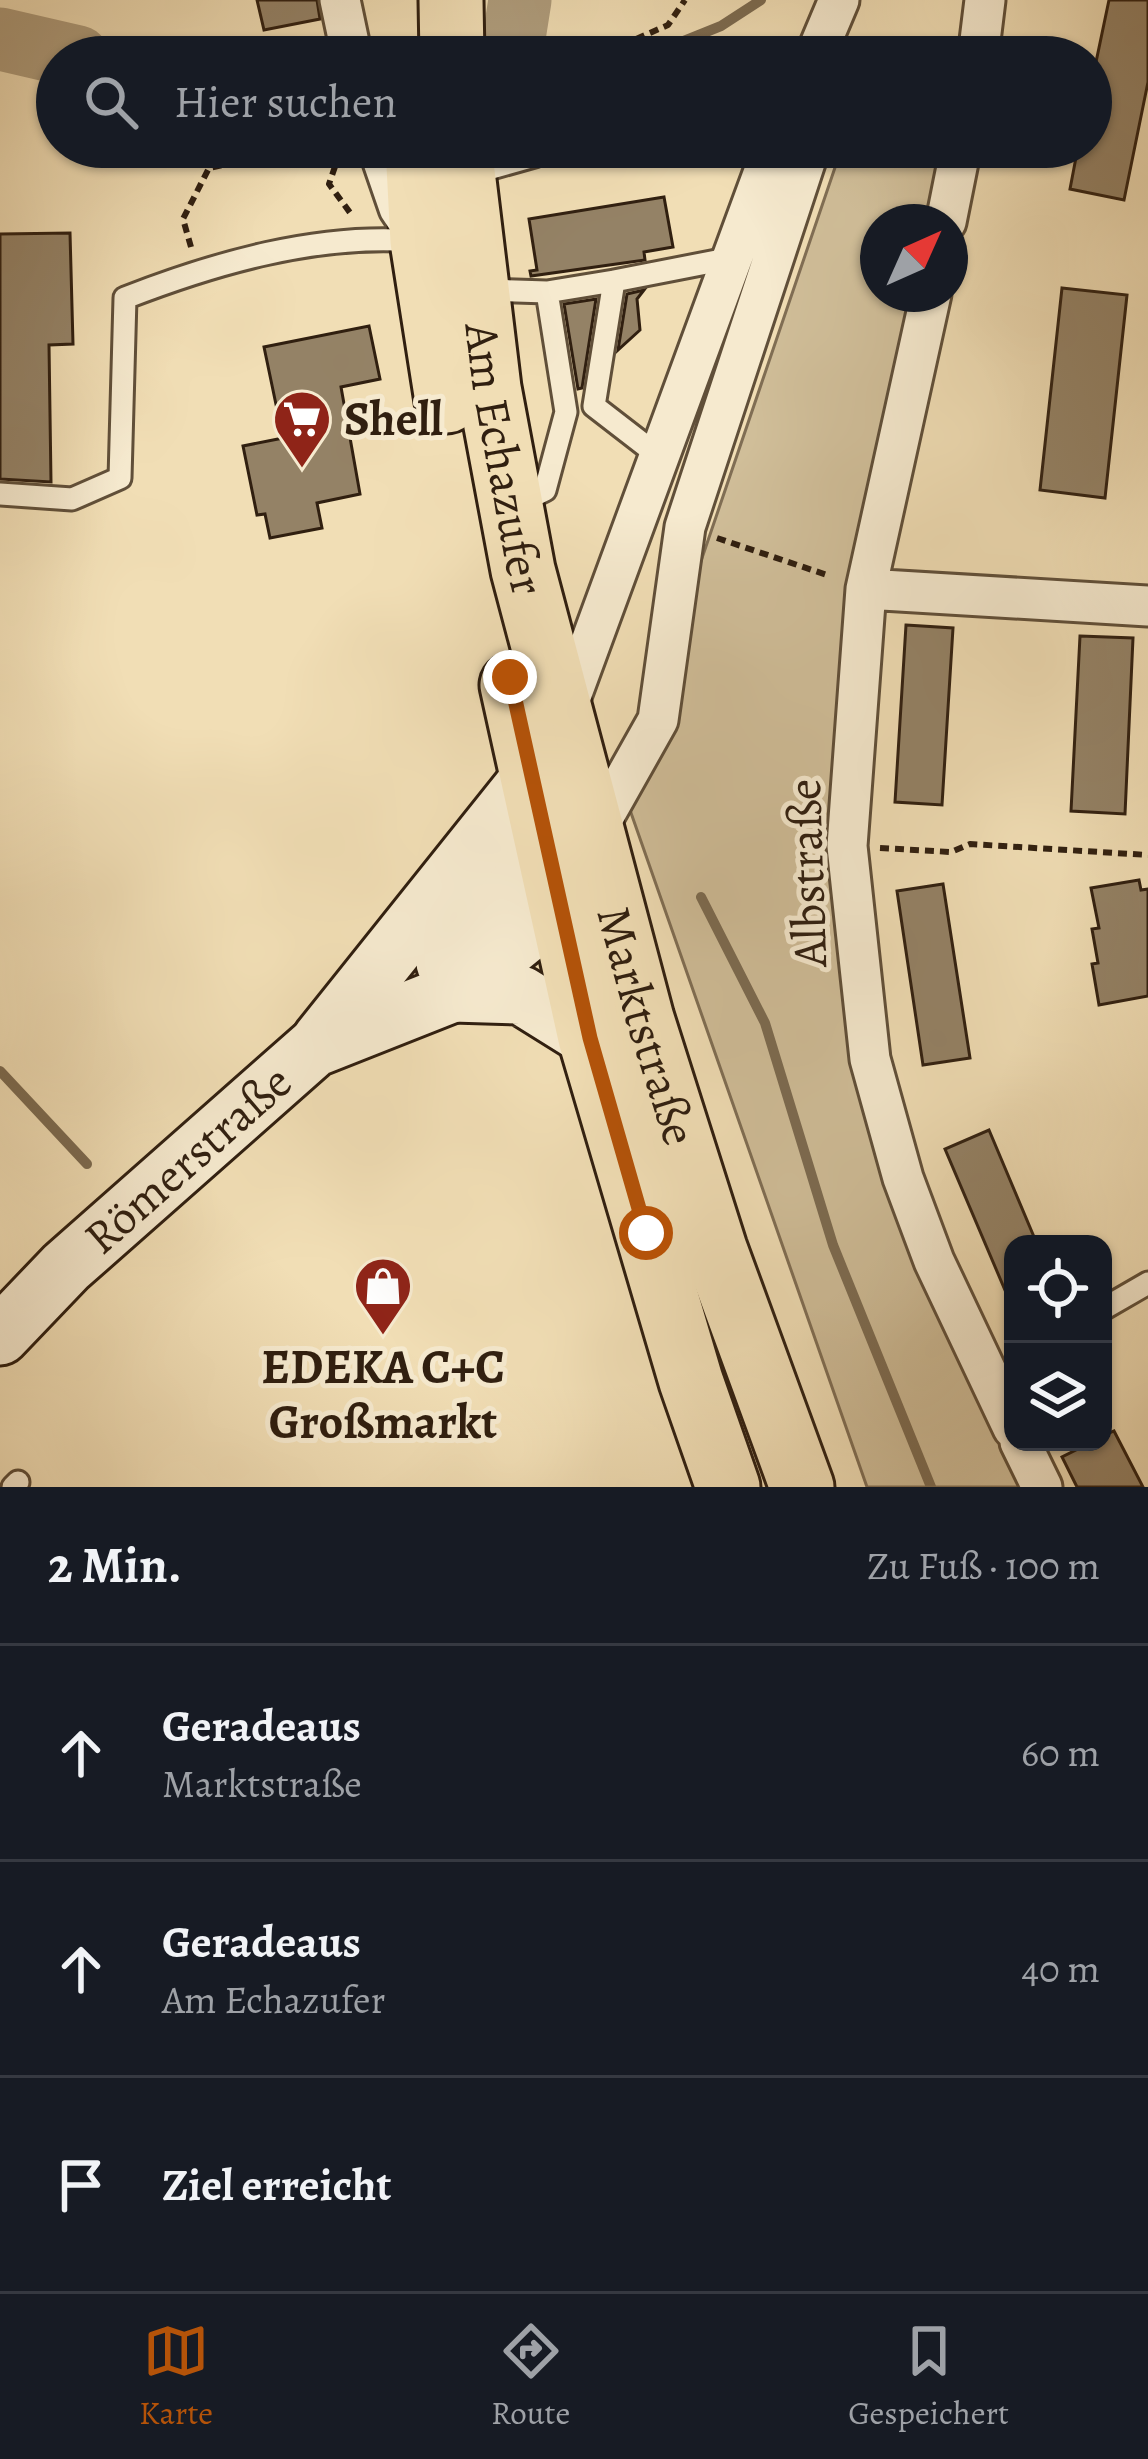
<!DOCTYPE html>
<html lang="de">
<head>
<meta charset="utf-8">
<style>
	body { margin:0; font-family:Alegreya,serif; background:#20242c; color:#f1f3f6 }
	.controls { position:absolute; right:36px; bottom:36px; display:grid; overflow:hidden; border-radius:24px; box-shadow:0 3px 9px #0004 }
	.controls button { width:108px; height:108px; display:grid; place-items:center; padding:0; border:0; border-bottom:3px solid #363941; background:#171b24; color:#f1f3f6; font:60px sans-serif }
	.compass { position:absolute; left:860px; top:204px; width:108px; height:108px; border-radius:50%; background:#171b24; box-shadow:0 3px 9px #0004; rotate:45deg }
	.stop { position:absolute; width:36px; height:36px; margin:-27px; border:9px solid #b45309; border-radius:50%; background:#fff }
	.stop.end { background:#b45309; border-color:#fff; box-shadow:0 3px 12px #0008 }
	.list { margin:0; padding:0; list-style:none }
	h2 { display:flex; justify-content:space-between; align-items:center; height:156px; margin:0; padding:0 48px; font-size:51px }
	h2 small { font-size:39px; font-weight:400; color:#9ea1a6 }
	.list li { display:grid; grid-template-columns:78px 1fr auto; gap:36px; align-items:center; box-sizing:border-box; height:216px; padding:0 48px; border-top:3px solid #363941 }
	.list b { display:block; font-size:45px; white-space:nowrap }
	.list p { margin:0; font-size:39px; white-space:nowrap; color:#9ea1a6 }
	.list em { font-size:39px; font-style:normal; color:#9ea1a6 }
	.icon { flex:none; width:66px; height:66px; fill:none; stroke:currentColor; stroke-width:2; stroke-linecap:round; stroke-linejoin:round }
	.map { position:relative; flex:none; width:1148px; height:1487px; overflow:hidden }
	.search { position:absolute; background:#171b24; box-shadow:0 3px 9px #0004; left:36px; right:36px; top:36px; height:132px; display:flex; align-items:center; gap:30px; box-sizing:border-box; padding:0 42px; border-radius:66px; color:#9ea1a6; font-size:45px }
	.sheet { height:804px; background:#171b24 }
	nav { display:flex; justify-content:space-around; align-items:center; box-sizing:border-box; height:168px; border-top:3px solid #363941; background:#171b24; font-size:33px; color:#9ea1a6 }
	nav a { display:grid; justify-items:center; gap:6px }
	nav .on { color:#b45309 }
	.map>svg:first-child { display:block }
	.green { fill:#d0be99; stroke:#806e54; stroke-width:3 }
	.lines { fill:none; stroke-linecap:round; stroke-linejoin:round }
	.stream { stroke:#7c6b51; stroke-width:10 }
	.river { stroke:#af9d7d; stroke-width:63 }
	.building { fill:#948266; stroke:#301f10; stroke-width:3 }
	.lane-casing { stroke:#604f39; stroke-width:27 }
	.street-casing { stroke:#604f39; stroke-width:45 }
	.secondary-casing { stroke:#301f10; stroke-width:63 }
	.primary-casing { stroke:#301f10; stroke-width:69 }
	.path { stroke:#301f10; stroke-width:6; stroke-dasharray:9 6; stroke-linecap:butt }
	.lane { stroke:#f6eacf; stroke-width:21 }
	.street { stroke:#f6eacf; stroke-width:39 }
	.secondary { stroke:#f6eacf; stroke-width:57 }
	.primary { stroke:#f1deb5; stroke-width:63 }
	.route { stroke:#b45309; stroke-width:15 }
	.labels { text-anchor:middle; dominant-baseline:central; stroke-width:10; stroke-linejoin:round; paint-order:stroke }
	.poi-label { font-size:48px; font-weight:bold; fill:#301f10; stroke:#f6eacf; text-anchor:start }
	.street-label { font-size:48px; fill:#301f10; stroke:#f6eacf }
</style>
</head>
<body>
<div class="map">
<svg width="1148" height="1487" viewBox="0 0 1148 1487">
	<rect width="100%" height="100%" fill="#f1deb5"/>
	<filter id="stains"><feTurbulence type="fractalNoise" baseFrequency=".00167" numOctaves="4"/><feColorMatrix values="0 0 0 0 .2 0 0 0 0 .09 0 0 0 0 .02 0 0 0 .5 -.17"/></filter>
	<radialGradient id="worn" r=".72"><stop offset=".6" stop-color="#630" stop-opacity="0"/><stop offset="1" stop-color="#630" stop-opacity=".3"/></radialGradient>
	<path class="green" d="M 842,147 L 946,147 L 929,222 L 878,222 L 878,294 L 912,294 L 850,588 L 862,1065 L 1042,1487 L 867,1487 L 623,790 Z"/>
	<g class="lines">
		<path class="stream" d="M 644,57 L 721,26 L 761,0
			M 701,897 L 765,1023 L 833,1245 L 931,1487
			M 0,1071 L 87,1164"/>
		<path class="river" d="M 0,39 L 78,57
			M 511,57 L 520,0"/>
	</g>
	<path class="building" d="M 257,0 L 317,0 L 320,19 L 264,30 Z
		M 1109,0 L 1148,0 L 1148,82 L 1124,200 L 1070,189 L 1078,147 L 1091,147 L 1091,86 Z
		M 664,197 L 673,247 L 644,252 L 645,260 L 531,276 L 530,271 L 537,270 L 529,219 Z
		M 70,233 L 73,344 L 49,345 L 51,482 L 0,479 L 0,234 Z
		M 1062,288 L 1127,295 L 1105,498 L 1040,490 Z
		M 644,290 L 637,299 L 640,330 L 618,350 L 627,294 Z
		M 596,299 L 582,388 L 578,389 L 564,304 Z
		M 369,326 L 380,379 L 341,387 L 360,494 L 317,503 L 322,528 L 270,538 L 265,514 L 257,515 L 243,446 L 283,438 L 264,347 Z
		M 906,625 L 953,628 L 942,805 L 895,802 Z
		M 1080,636 L 1133,638 L 1125,814 L 1071,811 Z
		M 1139,880 L 1141,890 L 1148,889 L 1148,996 L 1099,1005 L 1092,964 L 1098,963 L 1092,929 L 1099,928 L 1091,888 Z
		M 943,884 L 970,1058 L 923,1065 L 897,891 Z
		M 989,1130 L 1037,1244 L 1013,1244 L 1013,1309 L 945,1149 Z
		M 1114,1431 L 1143,1487 L 1077,1487 L 1062,1457 L 1092,1442 L 1103,1442 L 1103,1436 Z"/>
	<g class="lines">
		<defs>
			<path id="lane" d="M 483,290 L 547,292 L 566,412 L 545,490 L 515,505
				M 547,292 L 614,281
				M 660,457 L 594,406 L 614,281 L 732,258
				M 0,494 L 72,499 L 120,478 L 125,298 C 215,263 318,233 416,241
				M 1103,1309 L 1148,1283
				M 13,1487 L 18,1482"/>
			<path id="street" d="M 340,0 L 352,57
				M 815,57 L 839,0
				M 978,57 L 985,0
				M 378,147 L 399,208 L 407,220
				M 462,167 L 533,147
				M 946,222 L 961,147
				M 931,294 L 866,589 L 847,846 L 870,1059 L 903,1178 L 934,1261 L 1013,1428
				M 866,589 L 1148,606
				M 563,718 L 773,147
				M 590,841 L 658,720 L 685,527 L 810,147
				M 1020,1442 L 1042,1487"/>
			<g id="secondary">
				<path d="M 445,963 L 499,907 L 555,803"/>
				<path d="M 453,993 L 521,995 L 590,1038"/>
				<path d="M 321,1040 L 532,776"/>
				<path id="s1" d="M 0,1336 L 66,1267 L 314,1048 L 453,993 L 560,906"/>
			</g>
			<g id="primary">
				<path d="M 451,0 L 452,57"/>
				<path d="M 417,147 L 422,241 L 447,401"/>
				<path id="s2" d="M 460,147 L 489,388 L 523,570 L 642,1019 L 715,1249 L 802,1487"/>
				<path d="M 512,685 L 590,1038 L 691,1381 L 728,1487"/>
			</g>
		</defs>
		<use href="#lane" class="lane-casing"/>
		<use href="#street" class="street-casing"/>
		<use href="#secondary" class="secondary-casing"/>
		<use href="#primary" class="primary-casing"/>
		<path class="path" d="M 595,57 L 668,25 L 685,0
			M 340,152 L 329,184 L 351,214
			M 191,247 L 183,219 L 209,168 L 303,147
			M 717,538 L 830,576
			M 880,848 L 951,852 L 970,844 L 1148,855"/>
		<use href="#lane" class="lane"/>
		<use href="#street" class="street"/>
		<use href="#secondary" class="secondary"/>
		<use href="#primary" class="primary"/>
	</g>
	<g class="lines">
		<path class="route" d="M 510,677 L 590,1038 L 646,1233"/>
	</g>
	<defs>
		<symbol id="supermarket-pin" viewBox="-11 -11 22 30"><path d="M0 17L-7.5 6A9.5 9.5 0 1 1 7.5 6Z" fill="#8f2418" stroke="#f6eacf"/><path d="M-6-5.5h2.5l.6 2H6L4.5 2H-2.5L-4.4-4H-6ZM-1.5 3.2a1.3 1.3 0 1 0 .1 0ZM3 3.2a1.3 1.3 0 1 0 .1 0Z" fill="#fff"/></symbol>
		<symbol id="shop-pin" viewBox="-11 -11 22 30"><path d="M0 17L-7.5 6A9.5 9.5 0 1 1 7.5 6Z" fill="#8f2418" stroke="#f6eacf"/><path d="M-5-2.5h2.3a2.7 3.5 0 0 1 5.4 0H5L5.5 6h-11ZM-1.5-2.5h3a1.5 2.3 0 0 0-3 0Z" fill="#fff"/></symbol>
	</defs>
	<g fill-rule="evenodd">
		<use href="#supermarket-pin" x="269" y="386" width="66" height="90"/>
		<use href="#shop-pin" x="350" y="1253" width="66" height="90"/>
	</g>
	<g class="labels">
		<g class="poi-label">
			<text x="344" y="419">Shell</text>
			<text x="383" y="1367" text-anchor="middle">EDEKA C+C<tspan x="383" dy="55">Großmarkt</tspan></text>
		</g>
		<g class="street-label">
			<text stroke="none"><textPath href="#s2" startOffset="315">Am Echazufer</textPath></text>
			<text transform="translate(807 873) rotate(-92)">Albstraße</text>
			<text stroke="none"><textPath href="#s2" startOffset="900">Marktstraße</textPath></text>
			<text stroke="none"><textPath href="#s1" startOffset="258">Römerstraße</textPath></text>
		</g>
	</g>
	<rect width="100%" height="100%" filter="url(#stains)"/>
	<rect width="100%" height="100%" fill="url(#worn)"/>
</svg>
<div class="controls">
<button><svg class="icon" aria-label="locate" viewBox="0 0 24 24"><circle cx="12" cy="12" r="6"/><path d="M12 2v4M12 18v4M2 12h4M18 12h4"/></svg></button>
<button><svg class="icon" aria-label="layers" viewBox="0 0 24 24"><path d="M12 4l9 5-9 5-9-5zM3 14l9 5 9-5"/></svg></button>
</div>
<svg class="compass" viewBox="-18 -18 36 36"><path d="M0-13l5 13h-10z" fill="#e53935"/><path d="M0 13l5-13h-10z" fill="#9ea1a6"/></svg>
<div class="stop" style="left:646px;top:1233px"></div>
<div class="stop end" style="left:510px;top:677px"></div>
<div class="search"><svg class="icon" aria-label="search" viewBox="0 0 24 24"><circle cx="10" cy="10" r="6"/><path d="M15 15l6 6"/></svg>Hier suchen</div>
</div>
<section class="sheet">
<h2>2 Min.<small>Zu Fuß · 100 m</small></h2>
<ul class="list">
<li><svg class="icon" aria-label="ahead" viewBox="0 0 24 24"><path d="M12 20V5M6 11l6-6 6 6"/></svg><div><b>Geradeaus</b><p>Marktstraße</p></div><em>60 m</em></li>
<li><svg class="icon" aria-label="ahead" viewBox="0 0 24 24"><path d="M12 20V5M6 11l6-6 6 6"/></svg><div><b>Geradeaus</b><p>Am Echazufer</p></div><em>40 m</em></li>
<li><svg class="icon" aria-label="arrive" viewBox="0 0 24 24"><path d="M6 21V4h12l-3 4 3 4H6"/></svg><div><b>Ziel erreicht</b></div></li>
</ul>
</section>
<nav>
<a class="on"><svg class="icon" aria-label="map" viewBox="0 0 24 24"><path d="M3 6l6-2 6 2 6-2v14l-6 2-6-2-6 2zM9 4v14M15 6v14"/></svg>Karte</a>
<a><svg class="icon" aria-label="directions" viewBox="0 0 24 24"><path d="M12 3l9 9-9 9-9-9zM9 14v-3h6M13 9l2 2-2 2"/></svg>Route</a>
<a><svg class="icon" aria-label="saved" viewBox="0 0 24 24"><path d="M7 4h10v16l-5-4-5 4z"/></svg>Gespeichert</a>
</nav>
</body>
</html>
